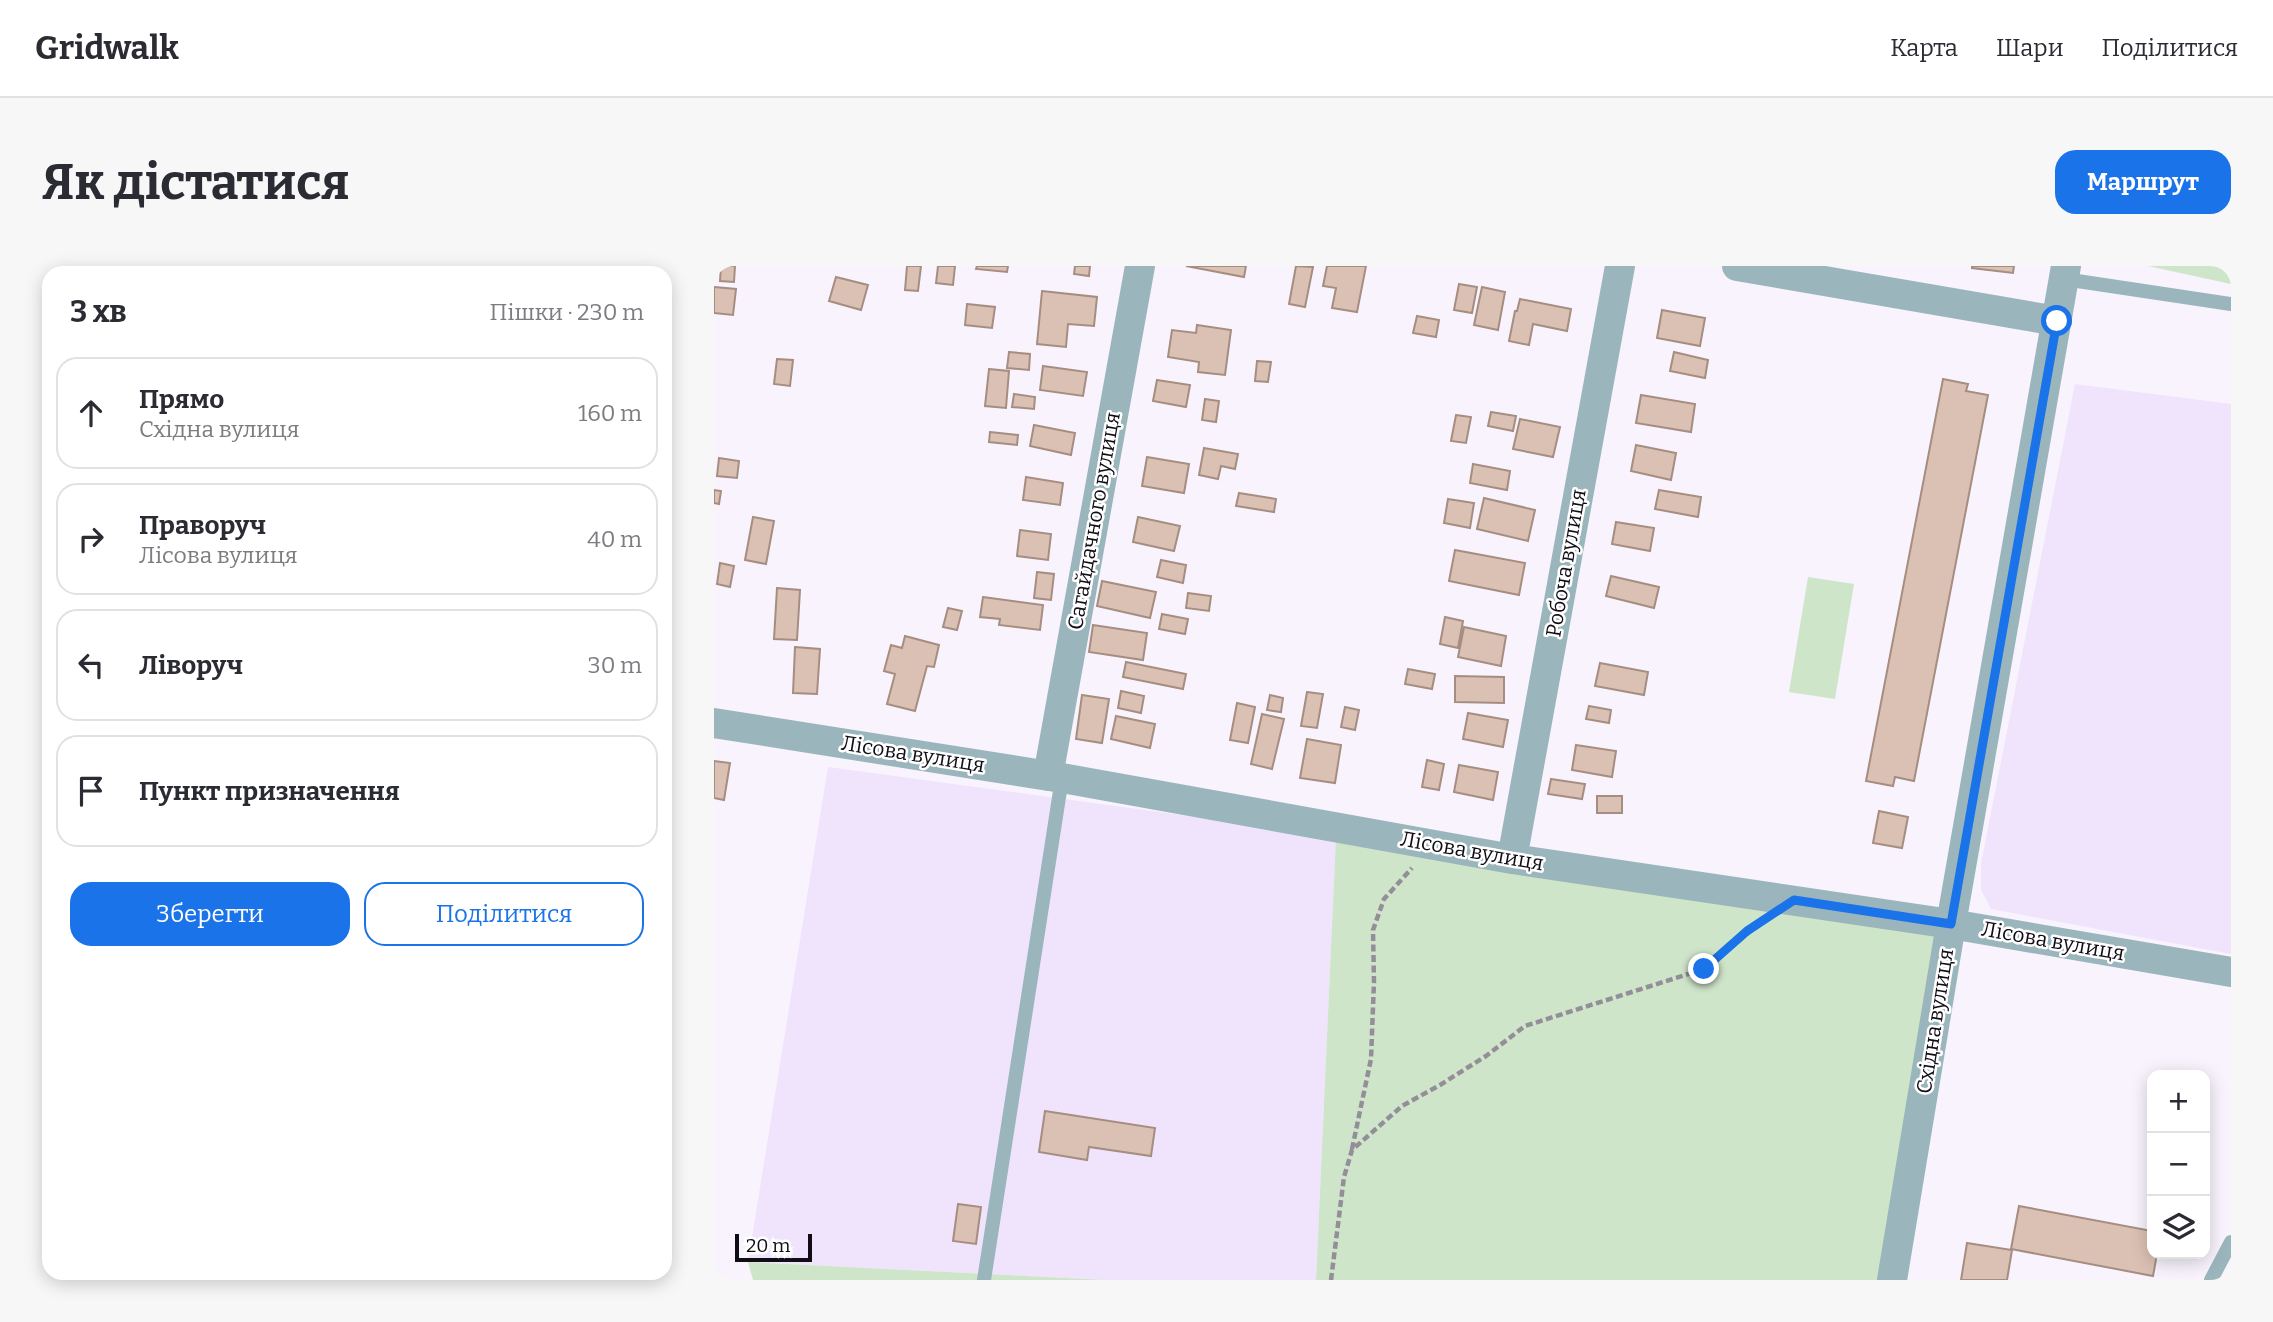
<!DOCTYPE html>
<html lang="uk">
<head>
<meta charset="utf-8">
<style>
	body { margin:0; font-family:Bitter,serif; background:#f7f7f7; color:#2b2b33 }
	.controls { position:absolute; right:21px; bottom:21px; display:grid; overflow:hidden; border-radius:14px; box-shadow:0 4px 18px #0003 }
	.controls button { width:63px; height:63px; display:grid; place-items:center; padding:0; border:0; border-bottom:2px solid #e1e1e2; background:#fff; color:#2b2b33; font:35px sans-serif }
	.scale { position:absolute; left:21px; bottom:18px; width:77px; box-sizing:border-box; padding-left:7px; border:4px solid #110d15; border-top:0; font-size:19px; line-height:24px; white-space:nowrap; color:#110d15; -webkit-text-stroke:5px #fff; paint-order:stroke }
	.stop { position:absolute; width:21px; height:21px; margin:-16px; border:5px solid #1a73e8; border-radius:50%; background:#fff }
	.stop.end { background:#1a73e8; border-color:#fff; box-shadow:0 2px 7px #0008 }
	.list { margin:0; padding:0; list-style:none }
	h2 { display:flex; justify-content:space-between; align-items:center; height:91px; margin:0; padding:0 28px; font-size:30px }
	h2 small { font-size:23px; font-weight:400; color:#7c7c81 }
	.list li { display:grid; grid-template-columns:46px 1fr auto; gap:21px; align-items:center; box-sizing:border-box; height:112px; margin:0 14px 14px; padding:0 14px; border:2px solid #e1e1e2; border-radius:21px }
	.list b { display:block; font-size:26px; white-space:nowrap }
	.list p { margin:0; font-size:23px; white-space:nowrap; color:#7c7c81 }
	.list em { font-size:23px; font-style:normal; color:#7c7c81 }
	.actions { display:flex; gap:14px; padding:21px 28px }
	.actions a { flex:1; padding:16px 0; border:2px solid #1a73e8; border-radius:21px; text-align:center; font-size:24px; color:#1a73e8 }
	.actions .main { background:#1a73e8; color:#fff }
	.icon { flex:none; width:38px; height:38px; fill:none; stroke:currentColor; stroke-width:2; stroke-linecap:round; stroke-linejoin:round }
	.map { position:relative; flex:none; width:1517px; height:1014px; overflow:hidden; border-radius:21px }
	header { display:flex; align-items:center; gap:42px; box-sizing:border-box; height:98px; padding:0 35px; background:#fff; border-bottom:2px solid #e1e1e2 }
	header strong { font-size:33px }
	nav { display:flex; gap:38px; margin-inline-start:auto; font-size:24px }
	.intro { display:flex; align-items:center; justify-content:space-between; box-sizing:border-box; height:168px; padding:0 42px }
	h1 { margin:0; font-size:49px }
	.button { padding:18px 32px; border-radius:21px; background:#1a73e8; color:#fff; font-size:24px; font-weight:700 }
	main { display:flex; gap:42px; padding:0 42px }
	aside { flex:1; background:#fff; border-radius:21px; box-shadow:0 4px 18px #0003 }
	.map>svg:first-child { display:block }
	.built { fill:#f0e4fd }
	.green { fill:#cfe5ca }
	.building { fill:#dbc1b3; stroke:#a68d81; stroke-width:2 }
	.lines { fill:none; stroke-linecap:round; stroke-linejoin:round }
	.path { stroke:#938e98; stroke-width:4.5; stroke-dasharray:7 3.5; stroke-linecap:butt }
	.service { stroke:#9ab6bc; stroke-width:14 }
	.minor { stroke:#9ab6bc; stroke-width:30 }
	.route { stroke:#1a73e8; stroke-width:9 }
	.labels { text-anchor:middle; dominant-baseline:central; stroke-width:5; stroke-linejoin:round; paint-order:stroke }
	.street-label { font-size:21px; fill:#110d15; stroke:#fff }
</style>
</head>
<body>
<header>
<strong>Gridwalk</strong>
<nav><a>Карта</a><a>Шари</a><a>Поділитися</a></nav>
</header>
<div class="intro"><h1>Як дістатися</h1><a class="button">Маршрут</a></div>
<main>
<aside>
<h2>3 хв<small>Пішки · 230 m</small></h2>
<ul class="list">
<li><svg class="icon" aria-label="ahead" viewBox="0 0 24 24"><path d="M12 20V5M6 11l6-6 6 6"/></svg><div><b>Прямо</b><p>Східна вулиця</p></div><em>160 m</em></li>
<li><svg class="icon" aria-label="right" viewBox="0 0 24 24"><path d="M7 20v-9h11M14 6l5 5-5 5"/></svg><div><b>Праворуч</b><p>Лісова вулиця</p></div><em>40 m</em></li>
<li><svg class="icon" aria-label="left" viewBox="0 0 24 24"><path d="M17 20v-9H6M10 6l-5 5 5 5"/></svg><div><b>Ліворуч</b></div><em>30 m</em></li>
<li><svg class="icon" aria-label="arrive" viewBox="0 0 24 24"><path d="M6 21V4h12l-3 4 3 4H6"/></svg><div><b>Пункт призначення</b></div></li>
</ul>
<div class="actions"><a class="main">Зберегти</a><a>Поділитися</a></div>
</aside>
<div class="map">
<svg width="1517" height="1014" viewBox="0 0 1517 1014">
	<rect width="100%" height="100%" fill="#f8f3fd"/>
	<path class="built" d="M 1361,118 L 1517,138 L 1517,688 L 1277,643 L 1267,624 L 1267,598 Z
		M 114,501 L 622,570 L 602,1014 L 392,1014 L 34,996 Z"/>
	<path class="green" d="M 1434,0 L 1517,0 L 1517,18 Z
		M 1094,311 L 1140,318 L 1121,433 L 1075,426 Z
		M 622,570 L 1227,668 L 1174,1014 L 602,1014 Z
		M 34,996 L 392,1014 L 39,1014 Z"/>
	<path class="building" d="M 7,0 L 21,0 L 20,16 L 6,15 Z
		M 193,0 L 207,0 L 204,25 L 191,24 Z
		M 224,0 L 241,0 L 239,19 L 222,17 Z
		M 263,0 L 294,0 L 293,6 L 262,3 Z
		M 361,0 L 376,0 L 375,10 L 360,8 Z
		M 472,0 L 532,0 L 530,11 Z
		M 582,0 L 599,1 L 591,41 L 575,38 Z
		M 613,0 L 652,0 L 643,46 L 618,42 L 622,22 L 609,20 Z
		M 1258,0 L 1300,0 L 1299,7 L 1258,2 Z
		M 122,11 L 154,19 L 147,44 L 115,35 Z
		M 745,18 L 763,21 L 758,47 L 740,44 Z
		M 0,21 L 22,23 L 19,49 L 0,47 Z
		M 768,21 L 791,26 L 784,64 L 760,59 Z
		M 328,25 L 383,31 L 380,60 L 354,58 L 352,81 L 323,78 Z
		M 806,33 L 857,43 L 853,65 L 819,58 L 815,79 L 795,75 L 801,45 L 803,45 Z
		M 253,38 L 281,41 L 278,62 L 251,59 Z
		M 948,44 L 991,52 L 986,80 L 943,72 Z
		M 703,50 L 725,54 L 722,71 L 699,67 Z
		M 483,59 L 517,64 L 511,109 L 484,106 L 485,96 L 454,91 L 458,64 L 482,67 Z
		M 295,86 L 316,88 L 315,104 L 293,102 Z
		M 960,86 L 994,94 L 991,112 L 956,105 Z
		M 63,93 L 79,94 L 76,120 L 60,118 Z
		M 543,95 L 557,96 L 554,116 L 541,115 Z
		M 329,100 L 373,106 L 369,130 L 326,124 Z
		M 275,103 L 295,105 L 292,142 L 271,140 Z
		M 1229,113 L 1254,118 L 1252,125 L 1274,129 L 1200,515 L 1181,511 L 1179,520 L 1152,515 Z
		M 443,114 L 476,119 L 472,141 L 439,135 Z
		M 300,128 L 321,131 L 320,143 L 298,141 Z
		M 927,129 L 981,138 L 977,166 L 922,157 Z
		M 491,133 L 505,135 L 502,156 L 488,154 Z
		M 777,146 L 802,150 L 799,165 L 774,160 Z
		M 742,149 L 757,151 L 752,177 L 737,175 Z
		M 806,153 L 846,161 L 839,191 L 799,183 Z
		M 320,159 L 361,167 L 357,189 L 316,180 Z
		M 276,166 L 304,169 L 303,179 L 275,176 Z
		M 922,179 L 962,187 L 957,214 L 917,205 Z
		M 490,182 L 524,188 L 521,203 L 507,200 L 504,213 L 485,209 Z
		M 433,191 L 475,198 L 470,227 L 428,220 Z
		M 5,192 L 25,195 L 23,212 L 3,210 Z
		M 759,198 L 796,205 L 793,224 L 756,217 Z
		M 312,211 L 349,217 L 346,239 L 309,234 Z
		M 0,224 L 7,225 L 5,238 L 0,237 Z
		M 945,224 L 987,231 L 984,251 L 941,243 Z
		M 525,227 L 562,233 L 560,246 L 522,240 Z
		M 770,232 L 821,244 L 814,275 L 763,263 Z
		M 734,233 L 760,237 L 756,262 L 730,257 Z
		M 39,251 L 60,255 L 52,298 L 31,294 Z
		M 424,251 L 466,260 L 460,285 L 419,276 Z
		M 902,256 L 940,262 L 936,285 L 898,278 Z
		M 306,264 L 337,268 L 334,294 L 303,290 Z
		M 741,284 L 811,297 L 805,329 L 735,315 Z
		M 447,294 L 472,299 L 469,317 L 443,311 Z
		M 6,297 L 20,300 L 16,321 L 3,318 Z
		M 323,306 L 340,308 L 337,334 L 320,332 Z
		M 897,310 L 945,321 L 940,342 L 892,330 Z
		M 388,315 L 442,326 L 436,352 L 383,340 Z
		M 63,322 L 86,324 L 83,374 L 60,373 Z
		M 474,327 L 497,330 L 495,345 L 472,342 Z
		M 269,331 L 329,339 L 326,364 L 285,359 L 286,353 L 266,351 Z
		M 234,342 L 248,345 L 243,364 L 229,361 Z
		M 448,348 L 474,353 L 471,368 L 445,363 Z
		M 731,351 L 749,355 L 744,382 L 726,378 Z
		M 379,359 L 433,367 L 429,394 L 375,386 Z
		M 750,361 L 792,370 L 787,400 L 744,391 Z
		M 191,370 L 225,379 L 220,401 L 213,400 L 201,445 L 173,438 L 181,408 L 170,405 L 177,379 L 188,382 Z
		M 81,381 L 106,383 L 103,428 L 79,427 Z
		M 412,396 L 472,408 L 469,423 L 409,411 Z
		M 886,397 L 934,406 L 930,429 L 881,420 Z
		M 694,403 L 721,408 L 718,423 L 691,418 Z
		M 741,410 L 790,411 L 790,437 L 741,436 Z
		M 407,425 L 430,430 L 427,447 L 404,442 Z
		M 593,426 L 609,428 L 603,462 L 587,460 Z
		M 368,429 L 395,433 L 388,477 L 362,473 Z
		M 556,429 L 569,432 L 567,446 L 553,444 Z
		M 523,437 L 541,441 L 534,477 L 516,474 Z
		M 875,440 L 897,444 L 895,457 L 872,453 Z
		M 631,441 L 645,444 L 641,464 L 627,461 Z
		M 754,447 L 794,454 L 789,481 L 749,473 Z
		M 548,448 L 570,453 L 558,503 L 537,498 Z
		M 402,450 L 441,458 L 436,482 L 397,473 Z
		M 593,473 L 627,479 L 621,517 L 586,512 Z
		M 862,479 L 902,485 L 898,511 L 858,504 Z
		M 713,494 L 730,498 L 725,524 L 708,521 Z
		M 0,495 L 16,497 L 10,534 L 0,532 Z
		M 745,499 L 784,506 L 779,534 L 740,526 Z
		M 837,513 L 871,518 L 868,533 L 834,528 Z
		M 883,530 L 908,530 L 908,547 L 883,547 Z
		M 1165,545 L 1194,551 L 1188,582 L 1159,577 Z
		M 331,845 L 441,862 L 437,890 L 375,881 L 373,894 L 325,886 Z
		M 244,938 L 267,941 L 262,978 L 239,975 Z
		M 1305,940 L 1438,965 L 1438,988 L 1443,988 L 1439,1010 L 1297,983 Z
		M 1253,977 L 1298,984 L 1293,1014 L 1247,1014 Z"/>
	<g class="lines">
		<path class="path" d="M 638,883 L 657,793 L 660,716 L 659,664 L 670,633 L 698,602
			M 617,1014 L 630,911 L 638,884 L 688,840 L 726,819 L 772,790 L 811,760 L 990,703 L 1045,658"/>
		<path class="service" d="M 1350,13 L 1517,38
			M 270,1014 L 348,512
			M 1497,1014 L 1517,976"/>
		<path class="minor" d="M 1023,0 L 1343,55
			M 0,457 L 348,512 L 798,593 L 1237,658 L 1517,706
			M 334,510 L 426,0
			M 798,593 L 906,0
			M 1178,1014 L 1237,658 L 1352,0"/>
	</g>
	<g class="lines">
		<path class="route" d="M 990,703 L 1033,665 L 1080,634 L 1237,658 L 1343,55"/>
	</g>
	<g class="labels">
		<g class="street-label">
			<text transform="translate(380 255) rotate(-80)">Сагайдачного вулиця</text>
			<text transform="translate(852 297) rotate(-80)">Робоча вулиця</text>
			<text transform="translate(199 488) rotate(9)">Лісова вулиця</text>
			<text transform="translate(758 585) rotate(10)">Лісова вулиця</text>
			<text transform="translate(1339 675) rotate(10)">Лісова вулиця</text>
			<text transform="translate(1221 755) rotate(-81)">Східна вулиця</text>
		</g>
	</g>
</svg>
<div class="controls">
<button>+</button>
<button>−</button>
<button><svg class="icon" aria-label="layers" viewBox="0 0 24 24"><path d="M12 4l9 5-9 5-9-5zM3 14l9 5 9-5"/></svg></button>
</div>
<div class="scale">20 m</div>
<div class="stop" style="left:1343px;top:55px"></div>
<div class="stop end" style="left:990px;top:703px"></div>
</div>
</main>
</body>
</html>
